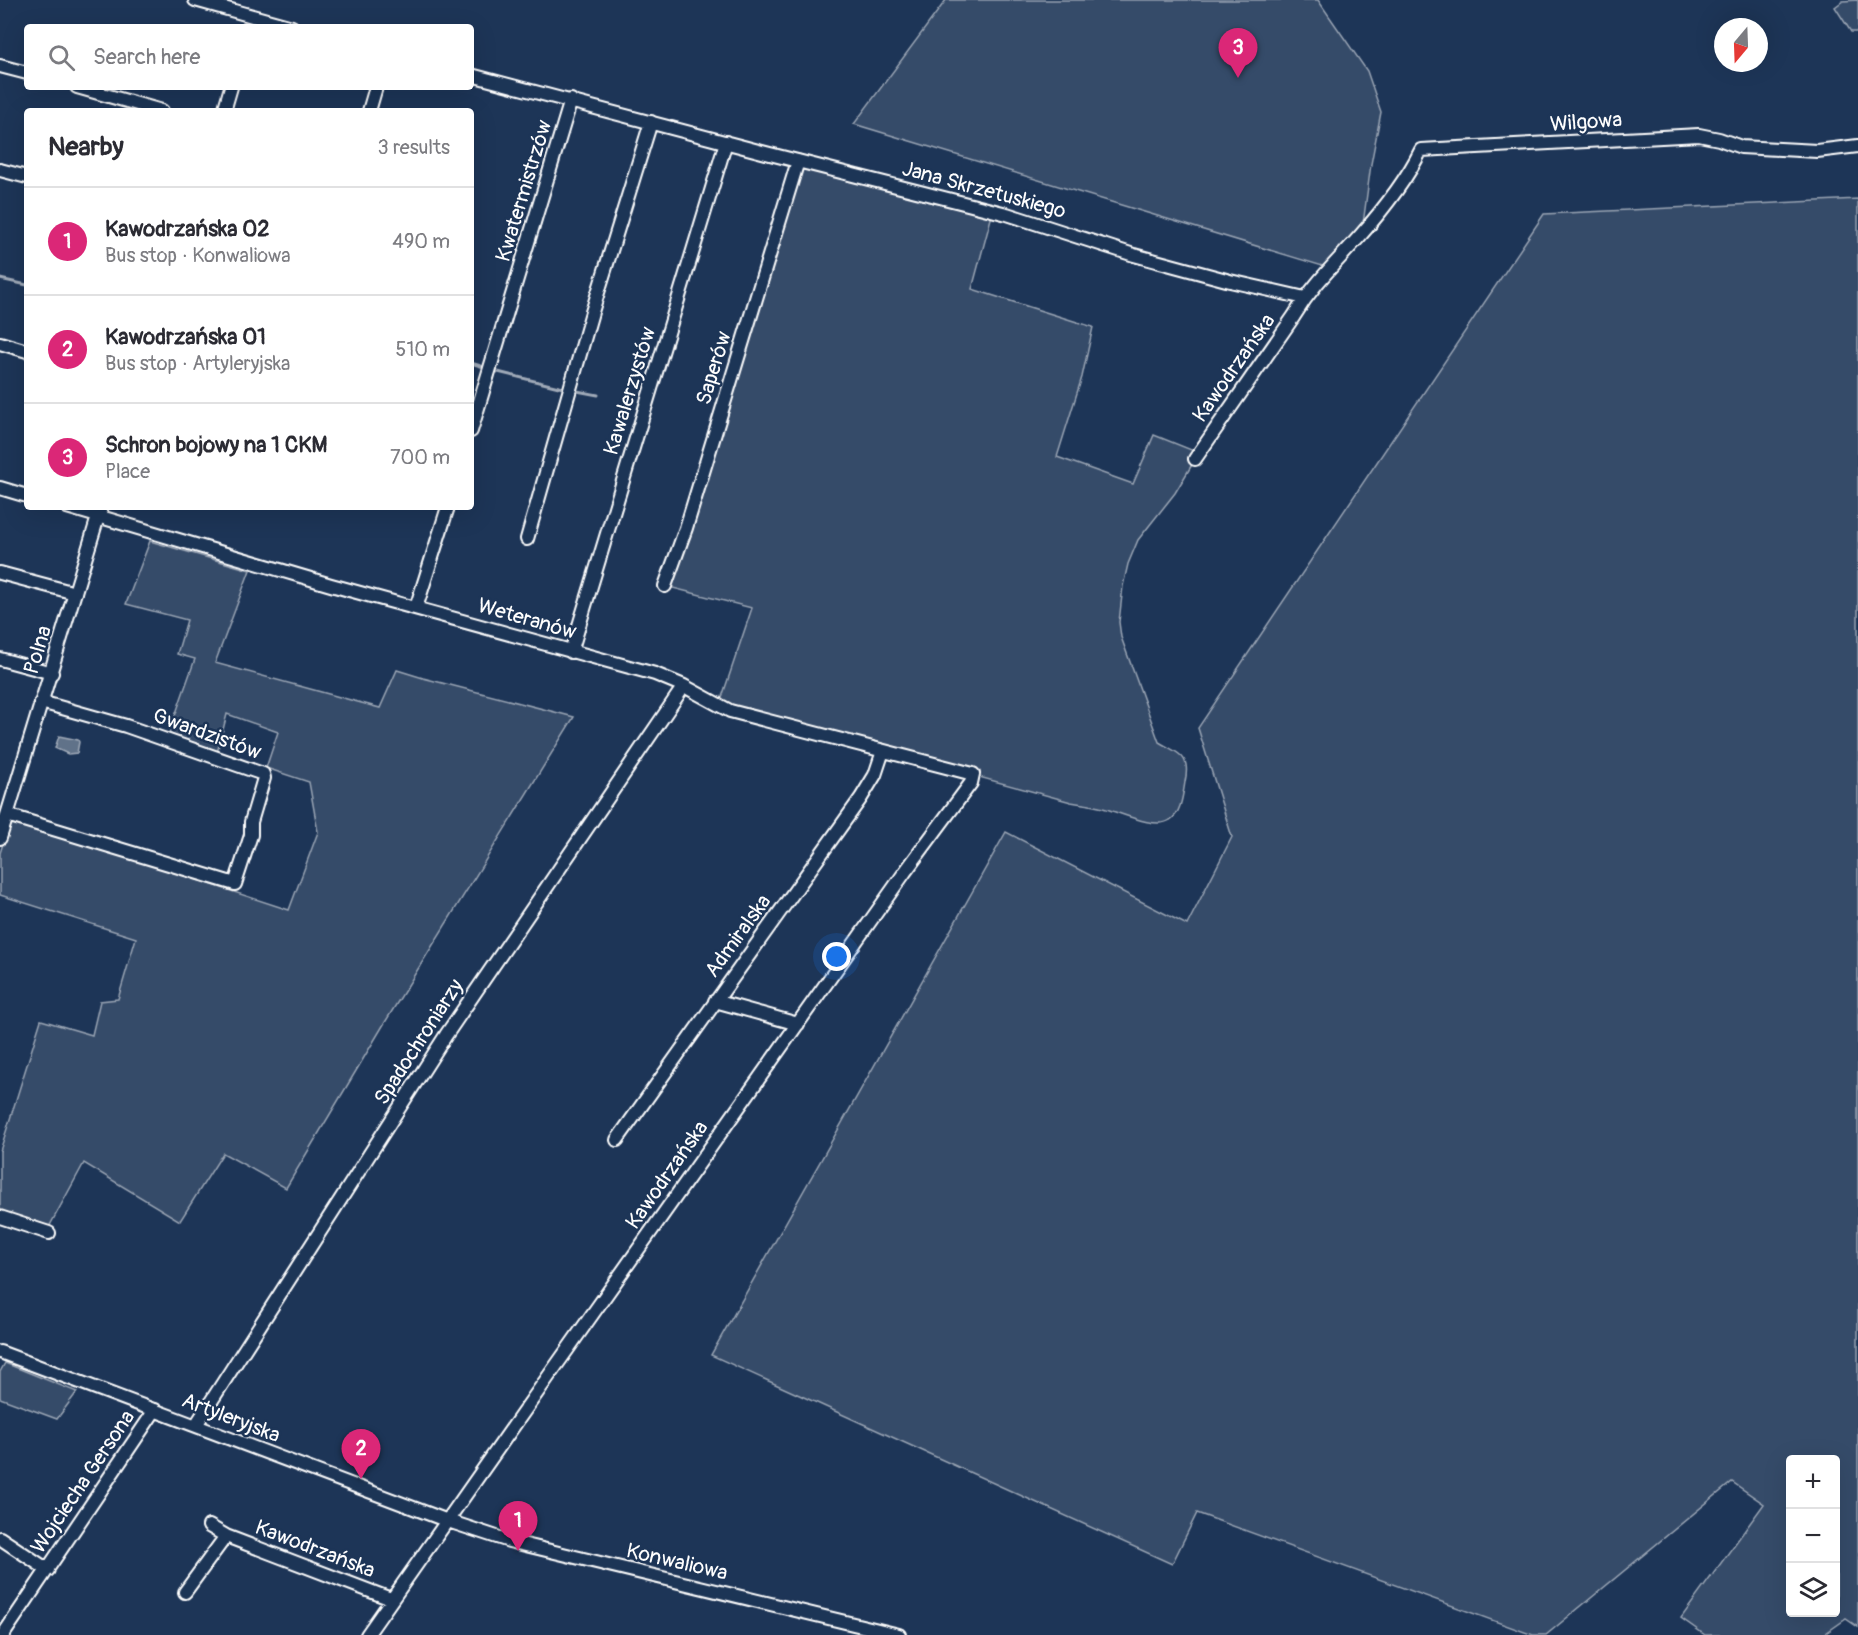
<!DOCTYPE html>
<html lang="en">
<head>
<meta charset="utf-8">
<style>
	body { margin:0; font-family:Pangolin,sans-serif; background:#f2f2f3; color:#2b2b33 }
	.controls { position:absolute; right:18px; bottom:18px; display:grid; overflow:hidden; border-radius:6px; box-shadow:0 6px 24px #0002 }
	.controls button { width:54px; height:54px; display:grid; place-items:center; padding:0; border:0; border-bottom:2px solid #e1e1e2; background:#fff; color:#2b2b33; font:30px sans-serif }
	.compass { position:absolute; left:1714px; top:18px; width:54px; height:54px; border-radius:50%; background:#fff; box-shadow:0 6px 24px #0002; rotate:199deg }
	.you { position:absolute; left:837px; top:957px; width:21px; height:21px; margin:-15px; border:4px solid #fff; border-radius:50%; background:#1a73e8; box-shadow:0 0 0 9px #1a73e833 }
	.badge { display:grid; place-items:center; width:39px; height:39px; border-radius:50%; background:#db2777; color:#fff; font-size:20px; font-weight:700 }
	.pin { position:absolute; translate:-50% -50px; filter:drop-shadow(0 2px 3px #0008) }
	.pin::after { content:''; position:absolute; top:32px; width:21px; height:18px; background:inherit; clip-path:polygon(0 0,100% 0,50% 100%) }
	.list { margin:0; padding:0; list-style:none }
	h2 { display:flex; justify-content:space-between; align-items:center; height:78px; margin:0; padding:0 24px; font-size:26px }
	h2 small { font-size:20px; font-weight:400; color:#7c7c81 }
	.list li { display:grid; grid-template-columns:39px 1fr auto; gap:18px; align-items:center; box-sizing:border-box; height:108px; padding:0 24px; border-top:2px solid #e1e1e2 }
	.list b { display:block; font-size:22px; white-space:nowrap }
	.list p { margin:0; font-size:20px; white-space:nowrap; color:#7c7c81 }
	.list em { font-size:20px; font-style:normal; color:#7c7c81 }
	.icon { flex:none; width:33px; height:33px; fill:none; stroke:currentColor; stroke-width:2; stroke-linecap:round; stroke-linejoin:round }
	.map { position:relative; flex:none; width:1858px; height:1635px; overflow:hidden }
	.search { position:absolute; background:#fff; box-shadow:0 6px 24px #0002; left:24px; top:24px; width:450px; height:66px; display:flex; align-items:center; gap:15px; box-sizing:border-box; padding:0 21px; border-radius:6px; color:#7c7c81; font-size:22px }
	.panel { position:absolute; background:#fff; box-shadow:0 6px 24px #0002; left:24px; top:108px; width:450px; height:402px; border-radius:6px }
	.map>svg:first-child { display:block }
	.green { fill:#364b69; stroke:#9aa5b4; stroke-width:1.5; fill-rule:evenodd }
	.water { fill:#617289; stroke:#a0aab8; stroke-width:1.5 }
	.lines { fill:none; stroke-linecap:round; stroke-linejoin:round }
	.stream { stroke:#a0aab8; stroke-width:3 }
	.minor-casing { stroke:#fff; stroke-width:16 }
	.minor { stroke:#1d3557; stroke-width:12 }
	.labels { text-anchor:middle; dominant-baseline:central; stroke-width:5; stroke-linejoin:round; paint-order:stroke }
	.street-label { font-size:21px; fill:#fff; stroke:#1d3557 }
</style>
</head>
<body>
<div class="map">
<svg width="1858" height="1635" viewBox="0 0 1858 1635">
	<rect width="100%" height="100%" fill="#1d3557"/>
	<filter id="ink" filterUnits="userSpaceOnUse"><feTurbulence type="fractalNoise" baseFrequency=".0167" numOctaves="2"/><feDisplacementMap in="SourceGraphic" scale="12" xChannelSelector="R" yChannelSelector="G"/><feConvolveMatrix kernelMatrix="1 2 1 2 8 2 1 2 1" color-interpolation-filters="sRGB"/></filter>
	<g filter="url(#ink)">
		<path class="green" d="M 946,0 L 1318,0 L 1367,71 L 1381,112 L 1371,164 L 1363,224 L 1329,268 L 854,124 Z
			M 1858,0 L 1858,32 L 1851,32 L 1835,7 L 1843,1 Z
			M 798,161 L 993,211 L 972,289 L 1093,327 L 1082,377 L 1057,457 L 1133,484 L 1154,435 L 1199,453 L 1175,493 L 1138,540 L 1128,564 L 1123,586 L 1119,622 L 1121,637 L 1159,742 C 1179,754 1191,755 1185,782 C 1183,794 1181,814 1170,820 C 1156,830 1119,812 1103,808 C 1093,805 1082,804 1071,802 L 719,706 L 752,608 L 665,586 Z
			M 1858,199 L 1858,1627 L 1846,1619 L 1823,1635 L 1705,1635 L 1681,1618 L 1764,1504 L 1732,1482 L 1546,1635 L 1533,1635 L 1197,1513 L 1172,1564 L 711,1355 L 1006,832 L 1187,925 L 1232,837 L 1198,728 L 1544,214 ZM 1790,1460 L 1836,1460 L 1836,1612 L 1790,1612 Z
			M 150,541 L 250,570 L 215,663 L 380,708 L 397,670 L 423,678 L 574,717 L 384,1024 L 286,1188 L 223,1153 L 180,1221 L 84,1163 L 49,1227 L 0,1211 L 0,1151 L 41,1020 L 92,1035 L 100,1001 L 118,999 L 136,938 L 0,895 L 0,853 L 11,819 L 289,910 L 318,832 L 309,782 L 266,768 L 278,732 L 227,714 L 217,753 L 168,736 L 195,659 L 177,654 L 187,620 L 126,604 Z
			M 5,1363 L 77,1392 L 57,1419 L 0,1398 L 0,1372 Z"/>
		<path class="water" d="M 59,736 L 78,740 L 79,742 L 77,753 L 68,754 L 55,748 Z"/>
		<g class="lines">
			<path class="stream" d="M 0,279 L 27,285
				M 471,363 L 484,367
				M 498,372 L 563,388
				M 577,391 L 598,395"/>
			<defs>
				<path id="minor" d="M 195,0 L 292,27
					M 0,66 L 27,73
					M 471,75 L 766,153 L 1007,214 L 1134,255 L 1230,281 L 1305,298
					M 77,87 L 162,111
					M 224,111 L 231,87
					M 369,111 L 376,87
					M 0,170 L 27,177
					M 0,343 L 27,351
					M 471,431 L 571,100
					M 1195,459 L 1294,316 C 1313,284 1335,264 1359,237 C 1382,211 1406,181 1421,150 L 1699,135 L 1719,139 L 1741,147 L 1817,151 L 1858,146
					M 0,488 L 27,496
					M 67,507 L 331,585 L 655,674 L 684,686 L 730,711 L 973,774 L 971,783 L 905,872 L 553,1370 L 367,1635
					M 527,539 L 592,312 L 651,122
					M 0,573 L 75,593
					M 665,586 L 686,528 L 798,161
					M 416,608 L 448,507
					M 571,652 L 726,142
					M 0,659 L 52,673
					M 7,815 L 235,884 L 251,835 L 251,822 L 264,778 L 263,774 L 126,726 L 41,702
					M 0,838 L 101,507
					M 715,1001 L 798,1024
					M 617,1140 L 861,798 L 875,775 L 883,751
					M 0,1217 L 49,1233
					M 0,1352 L 448,1521 L 509,1541 L 899,1635
					M 196,1425 L 446,1035 L 684,686
					M 209,1526 L 226,1536
					M 0,1538 L 48,1570
					M 185,1592 L 226,1536 L 391,1599
					M 3,1635 L 155,1410"/>
			</defs>
			<use href="#minor" class="minor-casing"/>
			<use href="#minor" class="minor"/>
		</g>
	</g>
	<g class="labels">
		<g class="street-label">
			<text transform="translate(1586 122) rotate(-4)">Wilgowa</text>
			<text transform="translate(984 190) rotate(15)">Jana Skrzetuskiego</text>
			<text transform="translate(524 191) rotate(-73)">Kwatermistrzów</text>
			<text transform="translate(714 368) rotate(-73)">Saperów</text>
			<text transform="translate(1234 368) rotate(-55)">Kawodrzańska</text>
			<text transform="translate(630 391) rotate(-73)">Kawalerzystów</text>
			<text transform="translate(527 619) rotate(16)">Weteranów</text>
			<text transform="translate(38 650) rotate(-73)">Polna</text>
			<text transform="translate(207 734) rotate(20)">Gwardzistów</text>
			<text transform="translate(738 936) rotate(-54)">Admiralska</text>
			<text transform="translate(419 1042) rotate(-57)">Spadochroniarzy</text>
			<text transform="translate(667 1175) rotate(-55)">Kawodrzańska</text>
			<text transform="translate(231 1418) rotate(21)">Artyleryjska</text>
			<text transform="translate(83 1482) rotate(-56)">Wojciecha Gersona</text>
			<text transform="translate(315 1549) rotate(21)">Kawodrzańska</text>
			<text transform="translate(677 1562) rotate(13)">Konwaliowa</text>
		</g>
	</g>
</svg>
<div class="controls">
<button>+</button>
<button>−</button>
<button><svg class="icon" aria-label="layers" viewBox="0 0 24 24"><path d="M12 4l9 5-9 5-9-5zM3 14l9 5 9-5"/></svg></button>
</div>
<svg class="compass" viewBox="-18 -18 36 36"><path d="M0-13l5 13h-10z" fill="#e53935"/><path d="M0 13l5-13h-10z" fill="#7c7c81"/></svg>
<div class="you"></div>
<div class="pin badge" style="left:518px;top:1551px">1</div>
<div class="pin badge" style="left:361px;top:1479px">2</div>
<div class="pin badge" style="left:1238px;top:78px">3</div>
<div class="search"><svg class="icon" aria-label="search" viewBox="0 0 24 24"><circle cx="10" cy="10" r="6"/><path d="M15 15l6 6"/></svg>Search here</div>
<section class="panel">
<h2>Nearby<small>3 results</small></h2>
<ul class="list">
<li><span class="badge">1</span><div><b>Kawodrzańska 02</b><p>Bus stop · Konwaliowa</p></div><em>490 m</em></li>
<li><span class="badge">2</span><div><b>Kawodrzańska 01</b><p>Bus stop · Artyleryjska</p></div><em>510 m</em></li>
<li><span class="badge">3</span><div><b>Schron bojowy na 1 CKM</b><p>Place</p></div><em>700 m</em></li>
</ul>
</section>
</div>
</body>
</html>
